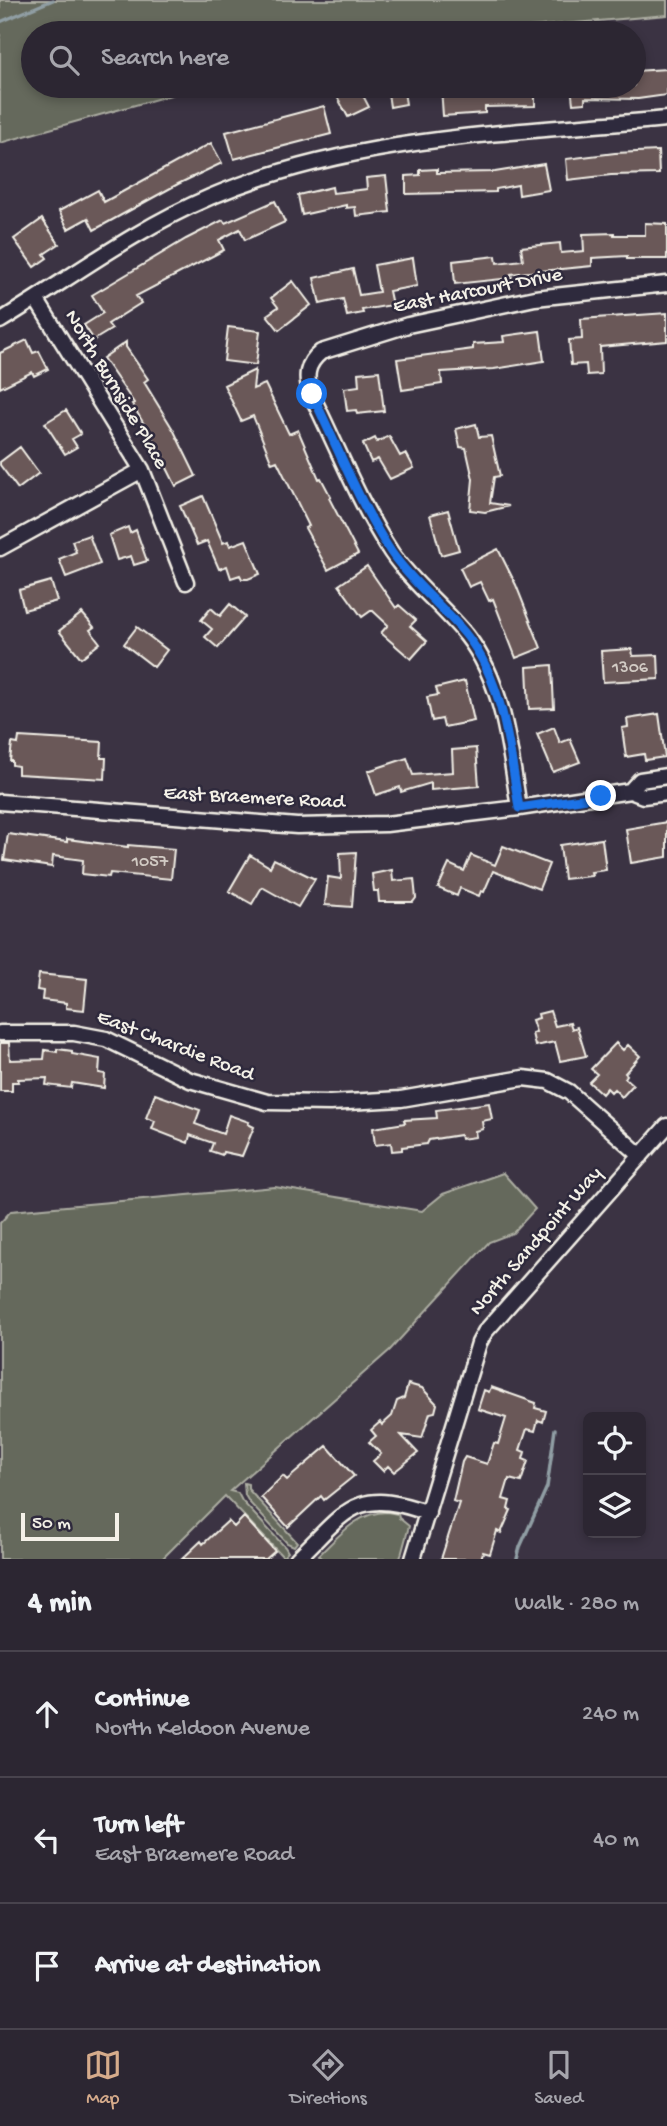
<!DOCTYPE html>
<html lang="en">
<head>
<meta charset="utf-8">
<style>
	body { margin:0; font-family:"Gochi Hand",sans-serif; background:#342e3a; color:#f1f3f6 }
	.controls { position:absolute; right:21px; bottom:21px; display:grid; overflow:hidden; border-radius:10px; box-shadow:0 4px 10px #0003 }
	.controls button { width:63px; height:63px; display:grid; place-items:center; padding:0; border:0; border-bottom:2px solid #48434d; background:#2c2632; color:#f1f3f6; font:35px sans-serif }
	.scale { position:absolute; left:21px; bottom:18px; width:98px; box-sizing:border-box; padding-left:7px; border:4px solid #f4f1e8; border-top:0; font-size:19px; line-height:24px; white-space:nowrap; color:#f4f1e8; -webkit-text-stroke:5px #2f2a3d; paint-order:stroke }
	.stop { position:absolute; width:21px; height:21px; margin:-16px; border:5px solid #1a73e8; border-radius:50%; background:#fff }
	.stop.end { background:#1a73e8; border-color:#fff; box-shadow:0 2px 7px #0008 }
	.list { margin:0; padding:0; list-style:none }
	h2 { display:flex; justify-content:space-between; align-items:center; height:91px; margin:0; padding:0 28px; font-size:30px }
	h2 small { font-size:23px; font-weight:400; color:#a6a5ac }
	.list li { display:grid; grid-template-columns:46px 1fr auto; gap:21px; align-items:center; box-sizing:border-box; height:126px; padding:0 28px; border-top:2px solid #48434d }
	.list b { display:block; font-size:26px; white-space:nowrap }
	.list p { margin:0; font-size:23px; white-space:nowrap; color:#a6a5ac }
	.list em { font-size:23px; font-style:normal; color:#a6a5ac }
	.icon { flex:none; width:38px; height:38px; fill:none; stroke:currentColor; stroke-width:2; stroke-linecap:round; stroke-linejoin:round }
	.map { position:relative; flex:none; width:667px; height:1559px; overflow:hidden }
	.search { position:absolute; background:#2c2632; box-shadow:0 4px 10px #0003; left:21px; right:21px; top:21px; height:77px; display:flex; align-items:center; gap:18px; box-sizing:border-box; padding:0 24px; border-radius:38px; color:#a6a5ac; font-size:26px }
	.sheet { height:469px; background:#2c2632 }
	nav { display:flex; justify-content:space-around; align-items:center; box-sizing:border-box; height:98px; border-top:2px solid #48434d; background:#2c2632; font-size:19px; color:#a6a5ac }
	nav a { display:grid; justify-items:center; gap:4px }
	nav .on { color:#d6ab8b }
	.map>svg:first-child { display:block }
	.green { fill:#65695b; stroke:#acada2; stroke-width:2 }
	.lines { fill:none; stroke-linecap:round; stroke-linejoin:round }
	.stream { stroke:#909ea4; stroke-width:3.5 }
	.building { fill:#6b5859; stroke:#f4f1e8; stroke-width:2 }
	.minor-casing { stroke:#f4f1e8; stroke-width:19 }
	.minor { stroke:#2f2a3d; stroke-width:14 }
	.route { stroke:#1a73e8; stroke-width:9 }
	.labels { text-anchor:middle; dominant-baseline:central; stroke-width:5; stroke-linejoin:round; paint-order:stroke }
	.number-label { font-size:18px; fill:#d2cbc4 }
	.street-label { font-size:21px; fill:#f4f1e8; stroke:#2f2a3d }
</style>
</head>
<body>
<div class="map">
<svg width="667" height="1559" viewBox="0 0 667 1559">
	<rect width="100%" height="100%" fill="#3b3343"/>
	<filter id="ink" filterUnits="userSpaceOnUse"><feTurbulence type="fractalNoise" baseFrequency=".0143" numOctaves="2"/><feDisplacementMap in="SourceGraphic" scale="14" xChannelSelector="R" yChannelSelector="G"/><feConvolveMatrix kernelMatrix="1 2 1 2 8 2 1 2 1" color-interpolation-filters="sRGB"/></filter>
	<g filter="url(#ink)">
		<path class="green" d="M 0,0 L 667,0 L 667,15 L 459,33 L 33,33 L 33,86 L 203,86 L 0,143 Z
			M 503,1173 L 535,1209 L 513,1233 L 489,1242 L 390,1350 L 230,1491 L 238,1493 L 242,1501 L 285,1547 L 288,1552 L 283,1557 L 225,1496 L 162,1559 L 0,1559 L 0,1223 L 11,1211 L 275,1187 L 422,1211 L 443,1194 Z
			M 244,1483 L 248,1484 L 248,1489 L 297,1542 L 294,1546 L 287,1543 L 249,1502 L 245,1495 Z
			M 387,1512 L 398,1514 L 399,1518 L 409,1526 L 400,1559 L 323,1559 L 319,1555 C 339,1536 357,1512 387,1512 Z"/>
		<g class="lines">
			<path class="stream" d="M 0,22 L 53,0
				M 517,1559 L 520,1547 L 547,1487 L 555,1429"/>
		</g>
		<path class="building" d="M 667,69 L 667,95 L 638,99 L 585,98 L 585,103 L 573,104 L 571,86 L 634,86 L 634,71 Z
			M 338,86 L 358,86 L 369,107 L 348,117 L 333,89 Z
			M 387,86 L 403,86 L 406,104 L 390,107 Z
			M 456,86 L 535,86 L 535,106 L 485,107 L 485,113 L 443,116 L 441,87 Z
			M 324,106 L 331,134 L 234,159 L 226,132 Z
			M 211,143 L 222,163 L 178,184 L 94,230 L 88,218 L 68,229 L 59,211 L 98,190 L 104,202 Z
			M 658,151 L 659,174 L 611,175 L 568,180 L 566,159 L 615,153 Z
			M 544,164 L 549,190 L 519,195 L 518,185 L 496,189 L 496,192 L 406,194 L 406,176 L 420,175 L 420,170 L 437,169 L 437,173 L 495,172 Z
			M 386,176 L 390,212 L 356,216 L 355,207 L 346,208 L 346,205 L 302,215 L 298,195 L 332,187 L 333,193 L 367,189 L 366,178 Z
			M 275,201 L 285,222 L 245,240 L 240,229 L 219,240 L 224,250 L 136,296 L 141,303 L 108,324 L 112,329 L 94,340 L 84,325 L 103,313 L 92,295 L 186,239 L 223,220 L 225,223 Z
			M 42,219 L 59,244 L 44,254 L 47,258 L 34,267 L 14,239 Z
			M 645,223 L 667,224 L 667,259 L 627,259 L 627,256 L 592,258 L 592,266 L 511,274 L 512,278 L 455,284 L 453,261 L 496,256 L 497,263 L 523,260 L 521,247 L 560,243 L 561,253 L 584,251 L 583,234 L 614,233 L 614,235 L 645,235 Z
			M 413,258 L 417,286 L 389,291 L 392,305 L 362,310 L 363,313 L 347,316 L 343,299 L 320,304 L 314,278 L 353,269 L 359,295 L 379,292 L 374,265 Z
			M 293,281 L 311,305 L 279,330 L 267,315 L 278,307 L 271,298 Z
			M 667,313 L 667,341 L 600,347 L 601,374 L 587,375 L 586,364 L 571,365 L 569,340 L 582,339 L 581,319 Z
			M 228,327 L 260,331 L 256,365 L 224,361 Z
			M 540,331 L 544,361 L 494,369 L 441,372 L 442,384 L 402,390 L 397,359 L 473,349 L 473,344 L 504,342 L 503,336 Z
			M 27,340 L 33,353 L 39,351 L 48,369 L 34,376 L 32,372 L 0,388 L 0,353 Z
			M 126,342 L 126,347 L 148,379 L 144,382 L 174,431 L 196,476 L 176,486 L 161,456 L 163,456 L 132,404 L 134,403 L 103,358 Z
			M 255,370 L 253,389 L 265,384 L 289,434 L 298,430 L 319,479 L 321,478 L 331,497 L 329,498 L 358,554 L 328,570 L 305,528 L 309,526 L 277,461 L 272,463 L 253,416 L 241,421 L 224,385 Z
			M 379,371 L 384,411 L 357,414 L 356,410 L 347,411 L 344,388 L 359,386 L 358,373 Z
			M 66,410 L 81,434 L 72,439 L 77,447 L 65,454 L 45,423 Z
			M 476,424 L 479,437 L 491,436 L 500,476 L 494,477 L 490,503 L 509,506 L 485,512 L 470,510 L 473,479 L 466,448 L 460,447 L 456,429 Z
			M 389,436 L 400,456 L 406,453 L 414,468 L 390,479 L 378,459 L 371,462 L 363,444 L 375,438 L 377,442 Z
			M 20,447 L 39,473 L 18,489 L 0,465 L 0,462 Z
			M 203,496 L 223,543 L 228,541 L 230,546 L 246,540 L 260,574 L 248,579 L 242,579 L 240,575 L 231,578 L 227,566 L 219,569 L 207,541 L 197,545 L 180,506 Z
			M 448,510 L 459,550 L 441,555 L 430,515 Z
			M 128,527 L 130,533 L 136,530 L 147,561 L 134,565 L 131,556 L 117,560 L 109,535 Z
			M 89,535 L 100,564 L 66,577 L 59,559 L 76,552 L 72,541 Z
			M 498,549 L 516,585 L 541,648 L 516,658 L 493,599 L 489,601 L 480,582 L 469,587 L 460,568 Z
			M 367,566 L 396,608 L 399,605 L 416,620 L 410,626 L 427,641 L 411,659 L 381,633 L 388,625 L 372,610 L 362,617 L 339,585 Z
			M 51,581 L 57,601 L 24,610 L 19,590 Z
			M 230,604 L 245,617 L 218,648 L 205,637 L 212,629 L 201,620 L 211,608 L 220,616 Z
			M 82,613 L 94,627 L 90,630 L 100,643 L 81,658 L 59,631 Z
			M 137,627 L 167,650 L 154,667 L 124,644 Z
			M 632,649 L 633,656 L 658,655 L 659,679 L 603,682 L 601,651 Z
			M 552,665 L 554,708 L 529,709 L 527,667 Z
			M 465,681 L 474,721 L 444,727 L 442,719 L 432,721 L 427,697 L 438,695 L 436,688 Z
			M 659,714 L 665,757 L 645,760 L 644,754 L 626,757 L 622,728 L 628,727 L 627,719 Z
			M 554,727 L 560,743 L 570,739 L 580,762 L 553,772 L 537,734 Z
			M 19,737 L 102,742 L 101,758 L 106,758 L 105,779 L 18,774 L 18,766 L 12,765 L 12,761 L 10,761 L 12,743 L 18,744 Z
			M 476,748 L 479,786 L 431,790 L 431,783 L 401,792 L 400,787 L 376,795 L 368,771 L 407,758 L 413,775 L 453,772 L 452,750 Z
			M 667,822 L 667,857 L 631,863 L 626,829 Z
			M 8,834 L 67,842 L 67,839 L 128,847 L 128,845 L 174,849 L 171,879 L 110,873 L 109,877 L 82,874 L 83,860 L 53,856 L 52,867 L 4,860 Z
			M 602,839 L 606,870 L 591,872 L 592,876 L 564,879 L 560,845 Z
			M 503,846 L 549,864 L 539,889 L 493,871 L 484,892 L 481,891 L 479,896 L 460,888 L 457,896 L 438,888 L 449,864 L 464,871 L 471,855 L 495,865 Z
			M 356,852 L 352,907 L 325,905 L 328,877 L 341,879 L 340,853 Z
			M 250,855 L 270,867 L 274,859 L 315,879 L 298,907 L 262,887 L 252,904 L 229,891 Z
			M 392,870 L 393,881 L 414,879 L 416,898 L 413,902 L 379,902 L 378,891 L 374,891 L 372,874 Z
			M 39,974 L 87,979 L 84,1010 L 66,1008 L 66,1003 L 42,1000 L 43,991 L 37,990 Z
			M 550,1011 L 555,1026 L 570,1023 L 572,1029 L 577,1027 L 586,1056 L 560,1061 L 555,1042 L 535,1046 L 532,1033 L 536,1032 L 532,1020 L 539,1018 L 538,1014 Z
			M 0,1043 L 9,1043 L 10,1060 L 44,1059 L 45,1050 L 57,1052 L 57,1049 L 72,1051 L 72,1054 L 100,1059 L 99,1073 L 105,1074 L 104,1088 L 72,1083 L 71,1088 L 46,1085 L 47,1078 L 18,1079 L 19,1082 L 12,1082 L 12,1091 L 0,1091 Z
			M 616,1043 L 623,1050 L 628,1045 L 640,1056 L 625,1073 L 627,1075 L 625,1078 L 633,1085 L 622,1097 L 614,1089 L 611,1092 L 607,1088 L 602,1094 L 589,1082 L 597,1074 L 591,1069 Z
			M 155,1094 L 200,1110 L 195,1124 L 223,1134 L 229,1115 L 249,1122 L 248,1124 L 254,1127 L 242,1156 L 223,1152 L 222,1155 L 210,1151 L 213,1143 L 190,1135 L 188,1143 L 152,1129 L 155,1121 L 146,1118 Z
			M 489,1103 L 492,1119 L 482,1121 L 483,1129 L 475,1131 L 476,1137 L 461,1139 L 460,1135 L 429,1140 L 427,1144 L 402,1147 L 402,1150 L 392,1151 L 391,1143 L 375,1145 L 373,1128 L 405,1123 L 404,1120 L 437,1118 L 436,1110 Z
			M 408,1384 L 422,1388 L 437,1404 L 435,1412 L 430,1413 L 422,1438 L 401,1435 L 418,1453 L 394,1472 L 388,1466 L 383,1471 L 373,1461 L 381,1454 L 369,1442 L 376,1436 L 371,1430 L 380,1422 L 382,1425 L 392,1416 L 397,1401 L 404,1398 Z
			M 491,1387 L 536,1403 L 535,1408 L 546,1411 L 543,1422 L 538,1420 L 535,1431 L 527,1429 L 520,1450 L 525,1452 L 523,1459 L 528,1461 L 521,1482 L 509,1479 L 503,1499 L 510,1501 L 508,1509 L 511,1510 L 501,1533 L 497,1531 L 490,1554 L 483,1552 L 481,1559 L 441,1559 L 459,1503 L 453,1501 L 462,1462 L 465,1457 L 487,1464 L 494,1443 L 498,1444 L 506,1418 L 478,1409 L 484,1390 L 489,1392 Z
			M 327,1446 L 354,1476 L 324,1500 L 321,1496 L 288,1527 L 261,1497 L 283,1476 L 287,1480 Z
			M 244,1517 L 275,1551 L 266,1559 L 182,1559 L 201,1541 L 203,1544 L 228,1521 L 234,1527 Z"/>
		<g class="lines">
			<defs>
				<path id="minor" d="M 36,299 L 142,470 L 186,582
					M 0,321 C 69,279 135,229 210,197 C 353,136 514,133 667,119
					M 0,548 L 142,470
					M 630,791 L 640,780 L 667,776
					M 0,802 L 297,826 L 386,824 L 519,808 L 630,791 L 643,796 L 667,793
					M 519,808 C 510,751 504,683 467,636 C 444,607 412,583 391,552 C 359,503 337,446 311,394 C 305,377 306,364 321,352 L 408,325 L 535,298 L 667,284
					M 0,1033 L 74,1033 L 106,1039 L 190,1080 L 267,1102 L 330,1103 L 401,1099 L 523,1078 L 548,1081 L 569,1092 L 641,1156
					M 297,1559 C 346,1512 355,1486 428,1513
					M 413,1559 L 479,1343 L 485,1332 L 667,1126"/>
			</defs>
			<use href="#minor" class="minor-casing"/>
			<use href="#minor" class="minor"/>
		</g>
	</g>
	<g class="lines" filter="url(#ink)">
		<path class="route" d="M 312,394 C 337,446 359,503 391,552 C 412,583 444,607 467,636 C 504,683 510,751 519,808 L 601,796"/>
	</g>
	<g class="labels">
		<g class="number-label">
			<text x="630" y="668">1306</text>
			<text x="150" y="862">1057</text>
		</g>
		<g class="street-label">
			<text transform="translate(478 292) rotate(-11)">East Harcourt Drive</text>
			<text transform="translate(115 390) rotate(59)">North Burnside Place</text>
			<text transform="translate(254 799) rotate(3)">East Braemere Road</text>
			<text transform="translate(175 1047) rotate(21)">East Chardie Road</text>
			<text transform="translate(537 1242) rotate(-49)">North Sandpoint Way</text>
		</g>
	</g>
</svg>
<div class="controls">
<button><svg class="icon" aria-label="locate" viewBox="0 0 24 24"><circle cx="12" cy="12" r="6"/><path d="M12 2v4M12 18v4M2 12h4M18 12h4"/></svg></button>
<button><svg class="icon" aria-label="layers" viewBox="0 0 24 24"><path d="M12 4l9 5-9 5-9-5zM3 14l9 5 9-5"/></svg></button>
</div>
<div class="scale">50 m</div>
<div class="stop" style="left:312px;top:394px"></div>
<div class="stop end" style="left:601px;top:796px"></div>
<div class="search"><svg class="icon" aria-label="search" viewBox="0 0 24 24"><circle cx="10" cy="10" r="6"/><path d="M15 15l6 6"/></svg>Search here</div>
</div>
<section class="sheet">
<h2>4 min<small>Walk · 280 m</small></h2>
<ul class="list">
<li><svg class="icon" aria-label="ahead" viewBox="0 0 24 24"><path d="M12 20V5M6 11l6-6 6 6"/></svg><div><b>Continue</b><p>North Keldoon Avenue</p></div><em>240 m</em></li>
<li><svg class="icon" aria-label="left" viewBox="0 0 24 24"><path d="M17 20v-9H6M10 6l-5 5 5 5"/></svg><div><b>Turn left</b><p>East Braemere Road</p></div><em>40 m</em></li>
<li><svg class="icon" aria-label="arrive" viewBox="0 0 24 24"><path d="M6 21V4h12l-3 4 3 4H6"/></svg><div><b>Arrive at destination</b></div></li>
</ul>
</section>
<nav>
<a class="on"><svg class="icon" aria-label="map" viewBox="0 0 24 24"><path d="M3 6l6-2 6 2 6-2v14l-6 2-6-2-6 2zM9 4v14M15 6v14"/></svg>Map</a>
<a><svg class="icon" aria-label="directions" viewBox="0 0 24 24"><path d="M12 3l9 9-9 9-9-9zM9 14v-3h6M13 9l2 2-2 2"/></svg>Directions</a>
<a><svg class="icon" aria-label="saved" viewBox="0 0 24 24"><path d="M7 4h10v16l-5-4-5 4z"/></svg>Saved</a>
</nav>
</body>
</html>
